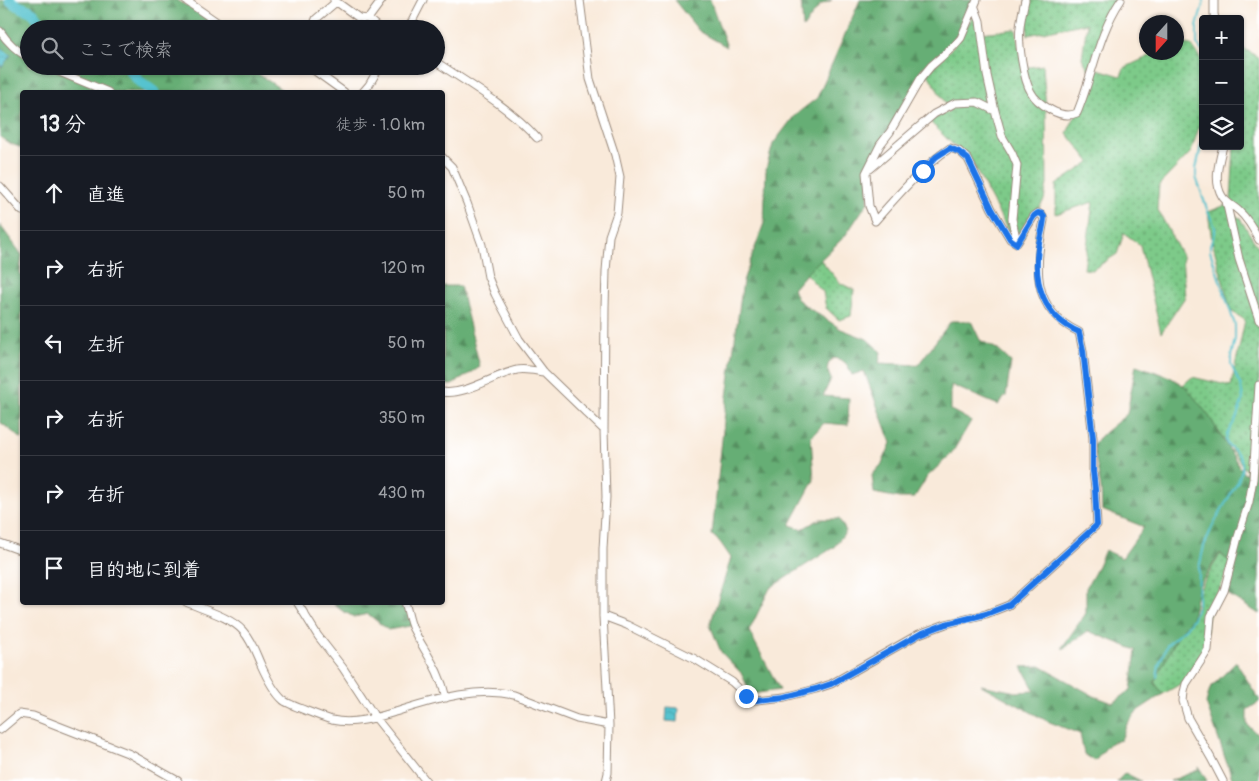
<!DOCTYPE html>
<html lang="ja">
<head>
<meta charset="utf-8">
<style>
	body { margin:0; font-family:Pangolin,"Klee One",sans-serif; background:#242831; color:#f1f3f6 }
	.controls { position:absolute; right:15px; top:15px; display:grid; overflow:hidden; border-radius:5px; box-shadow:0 1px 4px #0004 }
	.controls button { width:45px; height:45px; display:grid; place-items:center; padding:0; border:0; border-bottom:1px solid #363941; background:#171b24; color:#f1f3f6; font:25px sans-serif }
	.compass { position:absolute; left:1139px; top:15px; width:45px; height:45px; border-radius:50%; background:#171b24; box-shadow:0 1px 4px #0004; rotate:201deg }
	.stop { position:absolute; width:15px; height:15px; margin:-11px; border:4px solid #1a73e8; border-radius:50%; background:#fff }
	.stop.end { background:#1a73e8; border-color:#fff; box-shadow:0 1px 5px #0008 }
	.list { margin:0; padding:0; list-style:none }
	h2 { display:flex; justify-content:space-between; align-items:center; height:65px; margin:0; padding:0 20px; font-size:21px }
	h2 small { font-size:16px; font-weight:400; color:#9ea1a6 }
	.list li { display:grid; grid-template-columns:32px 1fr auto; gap:15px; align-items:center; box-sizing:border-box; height:75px; padding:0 20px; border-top:1px solid #363941 }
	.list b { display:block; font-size:19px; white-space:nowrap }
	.list em { font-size:16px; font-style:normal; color:#9ea1a6 }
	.icon { flex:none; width:28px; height:28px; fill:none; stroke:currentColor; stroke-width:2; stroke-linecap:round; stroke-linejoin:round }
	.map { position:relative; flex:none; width:1259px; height:781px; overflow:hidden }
	.search { position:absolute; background:#171b24; box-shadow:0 1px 4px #0004; left:20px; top:20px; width:425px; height:55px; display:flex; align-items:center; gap:12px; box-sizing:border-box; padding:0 18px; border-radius:28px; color:#9ea1a6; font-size:19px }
	.panel { position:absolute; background:#171b24; box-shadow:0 1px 4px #0004; left:20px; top:90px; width:425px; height:515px; border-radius:5px }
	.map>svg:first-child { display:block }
	.grass { fill:url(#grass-dots); stroke:#5c7a54 }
	.forest { fill:url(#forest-firs); stroke:#506c4a }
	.water { fill:url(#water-ripples); stroke:#487676 }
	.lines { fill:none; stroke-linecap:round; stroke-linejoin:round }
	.stream { stroke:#56c3cf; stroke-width:2 }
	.river { stroke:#56c3cf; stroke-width:11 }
	.minor-casing { stroke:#9a8a7c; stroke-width:9 }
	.minor { stroke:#fff; stroke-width:7 }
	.route { stroke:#1a73e8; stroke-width:6 }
</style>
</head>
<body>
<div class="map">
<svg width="1259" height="781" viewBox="0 0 1259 781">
	<defs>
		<pattern id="grass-dots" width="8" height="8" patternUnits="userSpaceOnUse" patternTransform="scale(1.25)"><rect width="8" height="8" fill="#7dca89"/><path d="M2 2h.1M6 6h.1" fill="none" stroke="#68a46f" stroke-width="1.8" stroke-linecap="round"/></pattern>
		<pattern id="forest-firs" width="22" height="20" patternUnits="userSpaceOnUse" patternTransform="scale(1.25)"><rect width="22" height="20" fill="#66ae75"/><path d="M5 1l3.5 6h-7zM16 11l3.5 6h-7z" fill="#558e5f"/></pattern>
		<pattern id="water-ripples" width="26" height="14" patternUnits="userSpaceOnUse" patternTransform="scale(1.25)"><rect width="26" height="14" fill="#56c3cf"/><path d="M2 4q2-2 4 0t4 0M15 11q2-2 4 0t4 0" fill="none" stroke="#489fa7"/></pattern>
	</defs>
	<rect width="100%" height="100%" fill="#fff"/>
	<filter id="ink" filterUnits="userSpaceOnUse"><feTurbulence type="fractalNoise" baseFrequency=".02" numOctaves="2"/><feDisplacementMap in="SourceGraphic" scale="10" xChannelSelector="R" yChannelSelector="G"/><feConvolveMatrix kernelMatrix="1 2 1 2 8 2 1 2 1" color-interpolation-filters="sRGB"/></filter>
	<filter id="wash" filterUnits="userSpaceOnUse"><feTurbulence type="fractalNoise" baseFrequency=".0096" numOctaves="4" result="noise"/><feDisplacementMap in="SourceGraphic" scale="20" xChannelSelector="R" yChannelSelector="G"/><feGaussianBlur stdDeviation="1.12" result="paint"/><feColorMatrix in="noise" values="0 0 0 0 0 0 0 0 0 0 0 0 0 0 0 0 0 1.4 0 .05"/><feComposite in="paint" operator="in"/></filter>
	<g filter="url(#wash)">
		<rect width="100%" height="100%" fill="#f9eada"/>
		<path class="grass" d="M 1026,0 L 1115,0 L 1105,19 L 1089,70 L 1082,58 L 1087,23 L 1028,35 Z
			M 977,10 L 981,33 L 1016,29 L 1023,68 L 1043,65 L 1046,111 L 1047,183 L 1044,200 L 1017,243 L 1014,242 L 968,155 L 953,145 L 929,121 L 950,111 L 928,74 L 957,42 Z
			M 1177,42 L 1191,45 L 1203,62 L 1203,118 L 1200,124 L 1191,152 L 1159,185 L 1157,208 L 1182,256 L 1185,297 L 1161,333 L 1140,245 L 1124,233 L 1117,254 L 1092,270 L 1084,269 L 1093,202 L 1056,214 L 1056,185 L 1090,162 L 1067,133 L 1098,69 L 1121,76 L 1124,68 L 1156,53 L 1176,52 Z
			M 1240,46 L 1259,58 L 1259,232 L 1256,226 L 1231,200 L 1234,146 L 1240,146 Z
			M 1226,205 L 1241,220 L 1259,249 L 1259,470 L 1247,472 L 1212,422 L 1183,385 L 1192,377 L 1231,386 L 1245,320 L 1231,311 L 1212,241 L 1208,212 Z
			M 820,259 L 840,283 L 854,290 L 851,316 L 839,320 L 826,308 L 823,292 L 806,274 Z
			M 1220,554 L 1231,563 L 1208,617 L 1205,650 L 1182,683 L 1163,694 L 1154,682 L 1179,634 L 1194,616 L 1201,587 Z"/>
		<path class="forest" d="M 0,0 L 177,0 L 227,29 L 29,29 L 29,66 L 234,66 L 260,75 L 285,92 L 22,92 L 22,148 L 9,143 L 0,137 Z
			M 674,0 L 710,0 L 727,47 L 699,31 Z
			M 801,0 L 832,0 L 820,5 L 803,28 Z
			M 860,0 L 978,0 L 968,21 L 908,100 L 869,166 L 868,202 L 845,236 L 806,274 L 793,289 L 797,299 L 810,309 L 841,329 L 867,339 L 881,352 L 879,363 L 918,365 L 951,321 L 971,321 L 980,340 L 997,349 L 1011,362 L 1006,396 L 998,405 L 951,385 L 951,410 L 971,421 L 952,453 L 927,477 L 914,498 L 899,498 L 874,493 L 872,475 L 882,464 L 891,443 L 864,371 L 852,375 C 847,363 845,360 833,358 C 825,366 827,370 831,379 L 823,396 L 849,398 L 848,425 L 824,423 L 811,437 L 814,480 L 790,525 L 802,529 L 820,519 L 839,519 L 846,531 L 834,547 L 770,588 L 749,631 L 780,690 L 751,694 L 741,673 L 721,652 L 710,625 L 731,558 L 720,542 L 712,535 L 725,411 L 743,281 L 764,223 L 766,169 L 773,144 L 795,115 L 817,98 Z
			M 0,225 L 22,255 L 20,273 L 22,277 L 22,439 L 0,422 Z
			M 443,286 L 460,286 L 480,367 L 452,385 L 443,385 Z
			M 1136,365 L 1170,377 L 1186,387 L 1209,416 L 1244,474 L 1259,471 L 1259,614 L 1226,593 L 1232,564 L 1220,553 L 1198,588 L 1192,618 L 1179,634 L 1154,682 L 1163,694 L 1137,711 L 1127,724 L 1121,740 L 1110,743 L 1095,761 L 1084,754 L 1080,734 L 1047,721 L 981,685 L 1016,692 L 1035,691 L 1022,667 L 1040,666 L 1094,696 L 1113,703 L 1131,690 L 1136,650 L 1088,631 L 1063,649 L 1063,646 L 1086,613 L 1086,588 L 1095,572 L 1105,550 L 1122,558 L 1144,527 L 1102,510 L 1101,488 L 1093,444 L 1104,433 L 1127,414 Z
			M 333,603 L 403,603 L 415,625 L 388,630 L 368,614 L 354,617 L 341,610 Z
			M 1236,662 L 1259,699 L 1259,702 L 1247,710 L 1247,724 L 1259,736 L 1259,781 L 1233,781 L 1206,703 L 1210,688 Z
			M 1199,767 L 1207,781 L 1170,781 L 1198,770 Z
			M 1125,773 L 1141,781 L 1117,781 Z"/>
		<path class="water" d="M 0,47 L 11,55 L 2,67 L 0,65 Z
			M 667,707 L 679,708 L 678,722 L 666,721 Z"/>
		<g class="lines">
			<path class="stream" d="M 1203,52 L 1197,44 L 1197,27 L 1204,0
				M 1157,677 L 1159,665 L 1167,645 L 1186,628 L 1193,618 L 1198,605 L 1199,568 L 1204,546 L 1213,525 L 1238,481 L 1242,469 L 1242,462 L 1239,456 L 1236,452 L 1227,444 L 1226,440 L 1227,434 L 1236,419 L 1243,399 L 1241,386 L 1231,365 L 1231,356 L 1235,339 L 1235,325 L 1210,251 L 1210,245 L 1215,233 L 1215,227 L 1208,212 L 1196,177 L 1196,169 L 1203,136"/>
			<path class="river" d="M 10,0 C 17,8 24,7 32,12 C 37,15 40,23 44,29
				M 127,66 L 139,81 L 154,92"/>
		</g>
	</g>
	<g filter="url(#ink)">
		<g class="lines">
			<defs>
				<path id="minor" d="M 185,0 L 227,29
					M 334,0 L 359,18 L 368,19 L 380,29
					M 580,0 L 590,79 L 615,155 L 620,177 L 617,213 L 609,236 L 606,271 L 605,307 L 604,430 L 606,497 L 603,549 L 603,616 L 609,725 L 608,773 L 606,781
					M 977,0 L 961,38 L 954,46 L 931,66 L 921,78 L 890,132 L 880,145 L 866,173 L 869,206 L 875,221 C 897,196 923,166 950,148 L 959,151 L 968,159 L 992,209 L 1010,239 L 1017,243
					M 1025,0 C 1023,9 1021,18 1020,27 C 1018,42 1023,79 1031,92 C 1035,100 1044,106 1051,110 C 1060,115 1068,117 1077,113 C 1093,75 1098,34 1121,0
					M 1214,0 L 1214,14 L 1215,19
					M 974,5 L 980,21 L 987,75 L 995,111 L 1002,136 L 1012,153 L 1017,165 L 1012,219 L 1017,243
					M 368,19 L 382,0
					M 312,29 L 316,19 L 336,2
					M 408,29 L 423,0
					M 0,31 C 8,43 17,51 29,58
					M 436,62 C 471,85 509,107 537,138
					M 45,66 L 108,92
					M 308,66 L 344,92
					M 363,92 L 369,85 L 380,66
					M 1223,146 C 1219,162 1213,181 1222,196 C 1226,203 1234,206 1239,211 C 1248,219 1254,230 1259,240
					M 442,157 L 452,167 L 467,203 L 482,245 L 488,277 L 495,294 L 519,339 L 544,372 L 604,430
					M 870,169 L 934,114 L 955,103 L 977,102 L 995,111
					M 0,186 L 22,211
					M 1226,201 L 1239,259 L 1259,320
					M 442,392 C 465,396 494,375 517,370 C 525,368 536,371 544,372
					M 0,543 L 22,551
					M 186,602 C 204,610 231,617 243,631 C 252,641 256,654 261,665 C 266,676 274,692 283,700 C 287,704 325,718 332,720 C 353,725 375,718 395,712 C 432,701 474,686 514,695 L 577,719 L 609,725
					M 297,602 L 318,636 L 343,668 L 375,717 L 426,781
					M 405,602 C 408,611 409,621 413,629 C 426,654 440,670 446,698
					M 603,616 L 627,625 L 695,659 L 732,682 L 751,700 L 757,700 L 785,697 L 816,689 L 831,684 L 919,634 L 946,624 L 986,614 L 1009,605 L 1097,525 L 1095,489 L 1093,471 L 1093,438 L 1083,351 L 1079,332 C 1030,310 1035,264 1044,220 C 1043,216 1042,215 1038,213 L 1034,216 L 1017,243
					M 0,730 L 19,714 L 33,716 L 130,754 L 178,781
					M 1223,781 L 1211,758 L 1188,718 L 1183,701 L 1184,692 L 1186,684 L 1208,650 L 1211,616 L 1224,591 L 1238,537 L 1249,502 L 1253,479 L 1259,385"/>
			</defs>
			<use href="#minor" class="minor-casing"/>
			<use href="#minor" class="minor"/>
		</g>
	</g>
	<g class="lines" filter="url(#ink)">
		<path class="route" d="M 746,696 L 751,700 L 757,700 L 785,697 L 816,689 L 831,684 L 920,634 L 946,624 L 986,614 L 1009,605 L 1097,525 L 1095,489 L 1093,471 L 1093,438 L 1083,350 L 1079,332 C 1044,317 1033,284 1038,248 C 1040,237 1044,227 1044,217 L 1042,214 L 1038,213 L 1034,216 L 1017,244 L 1010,239 L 992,209 L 968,159 L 959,152 L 950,148 L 936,157 L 923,171"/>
	</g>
</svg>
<div class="controls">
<button>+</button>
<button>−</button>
<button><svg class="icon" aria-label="layers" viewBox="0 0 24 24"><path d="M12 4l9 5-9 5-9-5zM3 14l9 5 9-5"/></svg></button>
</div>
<svg class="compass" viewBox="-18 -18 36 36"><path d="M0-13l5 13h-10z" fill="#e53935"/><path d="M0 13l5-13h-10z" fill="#9ea1a6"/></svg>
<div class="stop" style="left:923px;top:171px"></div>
<div class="stop end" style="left:746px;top:696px"></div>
<div class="search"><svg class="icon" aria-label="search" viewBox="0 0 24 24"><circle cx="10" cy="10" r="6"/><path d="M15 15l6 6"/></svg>ここで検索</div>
<section class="panel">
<h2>13 分<small>徒歩 · 1.0 km</small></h2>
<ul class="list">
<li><svg class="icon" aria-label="ahead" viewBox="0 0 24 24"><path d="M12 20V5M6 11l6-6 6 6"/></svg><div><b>直進</b></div><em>50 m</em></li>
<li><svg class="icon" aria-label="right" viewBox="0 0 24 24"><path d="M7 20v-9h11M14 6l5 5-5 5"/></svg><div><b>右折</b></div><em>120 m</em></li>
<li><svg class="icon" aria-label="left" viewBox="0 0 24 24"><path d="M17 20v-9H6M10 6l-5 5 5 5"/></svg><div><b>左折</b></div><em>50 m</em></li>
<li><svg class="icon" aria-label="right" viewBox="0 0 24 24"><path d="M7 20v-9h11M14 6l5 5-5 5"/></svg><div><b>右折</b></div><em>350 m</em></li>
<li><svg class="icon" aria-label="right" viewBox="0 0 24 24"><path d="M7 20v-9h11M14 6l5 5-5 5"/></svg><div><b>右折</b></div><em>430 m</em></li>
<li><svg class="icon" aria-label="arrive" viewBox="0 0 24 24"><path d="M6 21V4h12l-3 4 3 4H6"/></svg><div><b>目的地に到着</b></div></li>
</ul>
</section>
</div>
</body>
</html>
